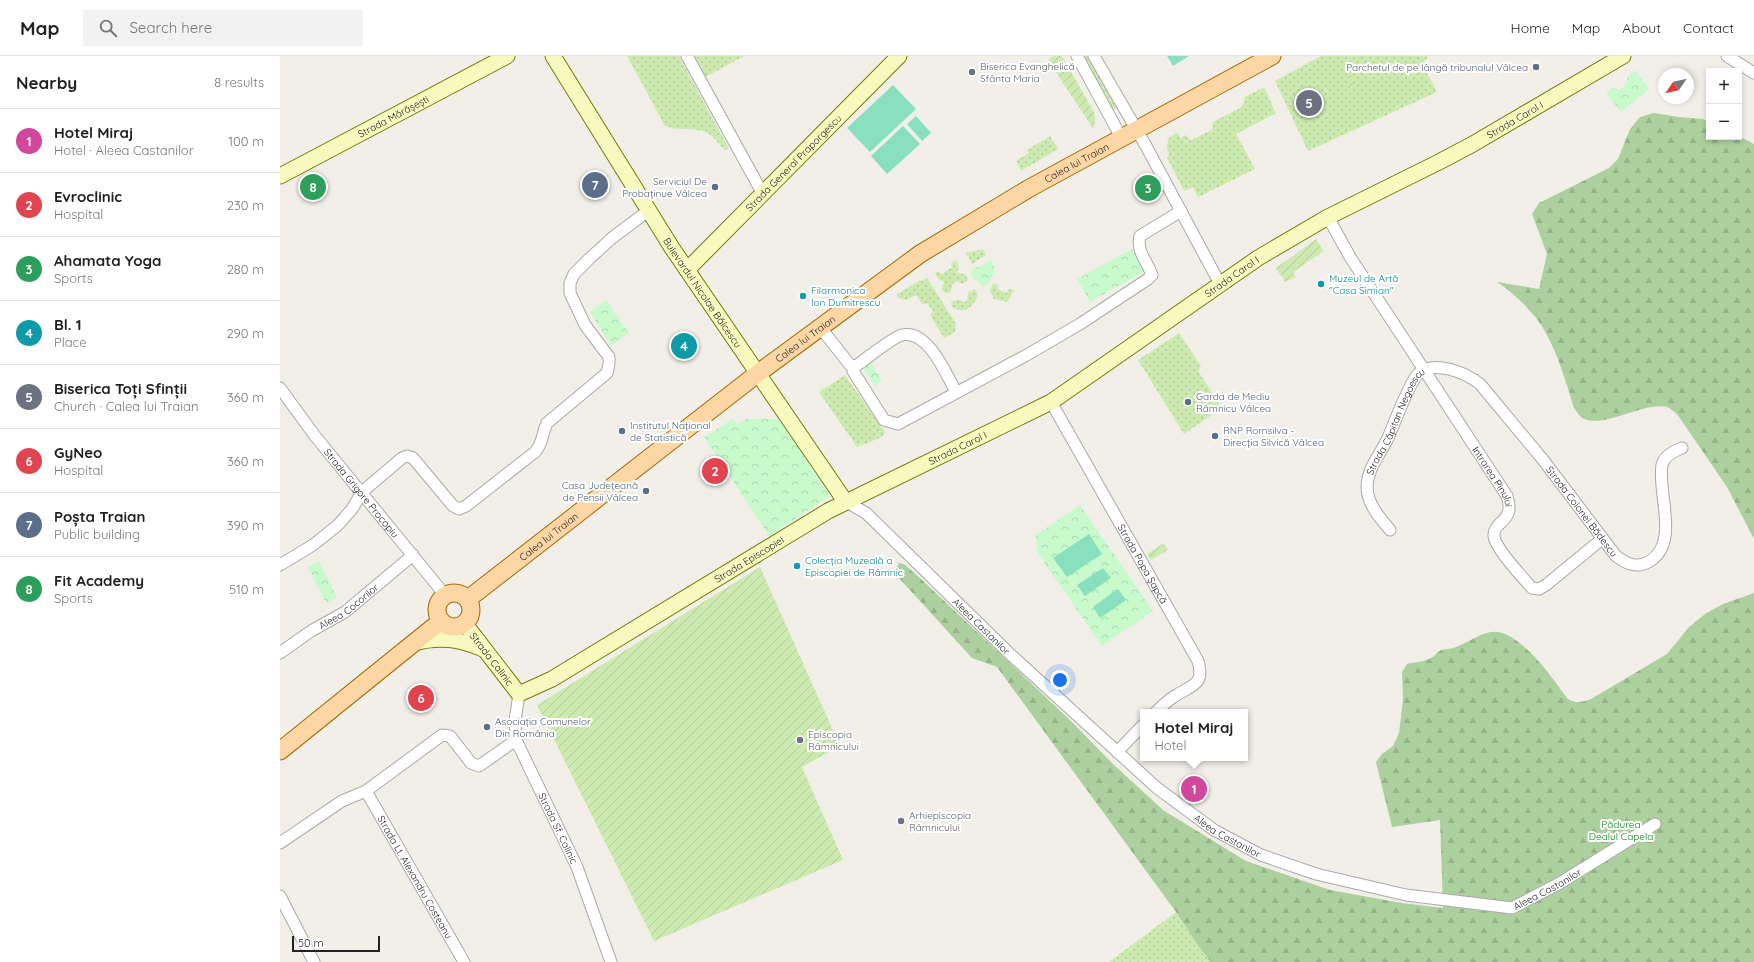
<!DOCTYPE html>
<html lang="en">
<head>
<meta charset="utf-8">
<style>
	body { margin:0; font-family:Quicksand,sans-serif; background:#f2f2f2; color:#222 }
	.controls { position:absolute; right:12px; top:12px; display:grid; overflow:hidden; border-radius:0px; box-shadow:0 2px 6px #0003 }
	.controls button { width:36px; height:36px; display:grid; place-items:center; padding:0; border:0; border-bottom:1px solid #e0e0e0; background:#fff; color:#222; font:20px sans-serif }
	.compass { position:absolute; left:1378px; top:12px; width:36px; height:36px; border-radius:50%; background:#fff; box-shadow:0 2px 6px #0003; rotate:236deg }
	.scale { position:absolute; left:12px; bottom:10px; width:88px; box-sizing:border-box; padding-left:4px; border:2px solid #222; border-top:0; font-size:11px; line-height:14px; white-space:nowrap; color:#222; -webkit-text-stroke:3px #fff; paint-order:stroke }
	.you { position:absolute; left:780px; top:624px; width:14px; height:14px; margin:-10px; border:3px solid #fff; border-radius:50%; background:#1a73e8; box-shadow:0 0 0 6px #1a73e833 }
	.badge { display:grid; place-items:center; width:26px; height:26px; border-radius:50%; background:#d40000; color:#fff; font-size:13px; font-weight:700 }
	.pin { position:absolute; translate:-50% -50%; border:2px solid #fff; box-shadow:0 1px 4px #0006 }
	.popup { position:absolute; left:860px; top:653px; width:108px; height:52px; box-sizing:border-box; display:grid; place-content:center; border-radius:0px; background:#fff; filter:drop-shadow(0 1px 3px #0005); font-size:13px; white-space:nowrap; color:#767676 }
	.popup b { font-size:15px; color:#222 }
	.popup::after { content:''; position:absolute; left:50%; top:100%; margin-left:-8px; border:8px solid transparent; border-top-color:#fff }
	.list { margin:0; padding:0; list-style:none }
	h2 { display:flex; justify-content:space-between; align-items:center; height:52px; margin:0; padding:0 16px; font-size:17px }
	h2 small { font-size:13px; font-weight:400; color:#767676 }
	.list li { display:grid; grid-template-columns:26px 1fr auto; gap:12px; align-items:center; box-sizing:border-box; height:64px; padding:0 16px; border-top:1px solid #e0e0e0 }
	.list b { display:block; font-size:15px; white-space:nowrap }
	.list p { margin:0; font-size:13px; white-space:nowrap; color:#767676 }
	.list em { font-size:13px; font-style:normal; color:#767676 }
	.icon { flex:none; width:22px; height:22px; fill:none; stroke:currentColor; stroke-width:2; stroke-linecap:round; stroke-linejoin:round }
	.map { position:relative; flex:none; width:1474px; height:906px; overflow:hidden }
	header { display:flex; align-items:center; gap:24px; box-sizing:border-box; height:56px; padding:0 20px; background:#fff; border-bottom:1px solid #e0e0e0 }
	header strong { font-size:19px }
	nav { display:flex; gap:22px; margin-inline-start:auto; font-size:14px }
	.search { width:280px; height:36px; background:#f2f2f2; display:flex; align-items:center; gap:10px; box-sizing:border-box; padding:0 14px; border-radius:0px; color:#767676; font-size:15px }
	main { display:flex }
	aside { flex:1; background:#fff }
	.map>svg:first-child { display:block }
	.grass { fill:url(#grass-dots) }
	.forest { fill:url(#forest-firs) }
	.park { fill:url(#park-crowns) }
	.garden { fill:url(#garden-furrows) }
	.pitch { fill:#88e0be }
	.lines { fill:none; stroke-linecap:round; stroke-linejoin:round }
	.street-casing { stroke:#a9a9a9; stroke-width:13 }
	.secondary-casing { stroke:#707d05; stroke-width:17 }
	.primary-casing { stroke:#a06b00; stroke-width:19 }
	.street { stroke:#fff; stroke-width:11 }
	.secondary { stroke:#f7fabf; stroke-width:15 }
	.primary { stroke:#fcd6a4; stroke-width:17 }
	.service-dot { fill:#5c6f8a; stroke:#fff; stroke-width:1.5 }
	.worship-dot { fill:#6b7280; stroke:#fff; stroke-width:1.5 }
	.culture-dot { fill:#0f9aa8; stroke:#fff; stroke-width:1.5 }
	.labels { text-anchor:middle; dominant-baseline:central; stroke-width:4; stroke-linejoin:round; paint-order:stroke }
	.worship-label { font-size:10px; fill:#5b616d; stroke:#fff; text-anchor:start }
	.service-label { font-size:10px; fill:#4e5e75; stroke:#fff; text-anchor:start }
	.street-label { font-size:10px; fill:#222; stroke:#fff }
	.culture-label { font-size:10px; fill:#0d838f; stroke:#fff; text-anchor:start }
	.park-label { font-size:10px; fill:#0c8416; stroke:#fff }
</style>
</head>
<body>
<header>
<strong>Map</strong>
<div class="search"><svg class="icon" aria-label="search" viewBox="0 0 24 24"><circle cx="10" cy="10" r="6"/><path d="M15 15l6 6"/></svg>Search here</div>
<nav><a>Home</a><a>Map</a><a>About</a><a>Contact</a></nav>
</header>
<main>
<aside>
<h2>Nearby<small>8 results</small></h2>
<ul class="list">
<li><span class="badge" style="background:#d1479c">1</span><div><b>Hotel Miraj</b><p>Hotel · Aleea Castanilor</p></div><em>100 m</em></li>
<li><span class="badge" style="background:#e0444e">2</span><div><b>Evroclinic</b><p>Hospital</p></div><em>230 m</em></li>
<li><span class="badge" style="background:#2e9e5b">3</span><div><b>Ahamata Yoga</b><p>Sports</p></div><em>280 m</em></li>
<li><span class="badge" style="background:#0f9aa8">4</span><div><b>Bl. 1</b><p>Place</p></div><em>290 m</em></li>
<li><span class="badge" style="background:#6b7280">5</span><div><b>Biserica Toți Sfinții</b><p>Church · Calea lui Traian</p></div><em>360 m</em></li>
<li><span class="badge" style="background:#e0444e">6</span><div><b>GyNeo</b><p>Hospital</p></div><em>360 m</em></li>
<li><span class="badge" style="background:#5c6f8a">7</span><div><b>Poșta Traian</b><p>Public building</p></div><em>390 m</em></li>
<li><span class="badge" style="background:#2e9e5b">8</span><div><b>Fit Academy</b><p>Sports</p></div><em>510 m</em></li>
</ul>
</aside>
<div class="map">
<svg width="1474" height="906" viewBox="0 0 1474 906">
	<defs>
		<pattern id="grass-dots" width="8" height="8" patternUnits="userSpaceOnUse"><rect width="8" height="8" fill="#cdebb0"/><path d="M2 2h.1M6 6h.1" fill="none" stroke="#b0c997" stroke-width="1.8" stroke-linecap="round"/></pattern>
		<pattern id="forest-firs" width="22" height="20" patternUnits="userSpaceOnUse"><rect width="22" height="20" fill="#add19e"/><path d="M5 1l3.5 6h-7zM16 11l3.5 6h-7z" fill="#95b388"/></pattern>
		<pattern id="park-crowns" width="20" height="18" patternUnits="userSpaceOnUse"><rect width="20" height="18" fill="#c8facc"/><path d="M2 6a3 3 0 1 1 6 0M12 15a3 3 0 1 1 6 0" fill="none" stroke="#acd6af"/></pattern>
		<pattern id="garden-furrows" width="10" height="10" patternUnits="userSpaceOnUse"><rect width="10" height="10" fill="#cdebb0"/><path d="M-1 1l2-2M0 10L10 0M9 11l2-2" fill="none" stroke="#b0c997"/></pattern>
	</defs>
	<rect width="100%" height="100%" fill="#f2efe9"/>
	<path class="grass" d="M 347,0 L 399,0 L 449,93 L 445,94 C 439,89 436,82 429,78 C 415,70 398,76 385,70 Z
		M 412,0 L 464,0 L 424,22 Z
		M 1041,0 L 1148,0 L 1143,9 L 1157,36 L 1028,95 L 995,25 Z
		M 984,31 L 996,57 L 956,78 L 975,113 L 918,141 L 913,131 L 904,135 L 887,102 L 889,97 L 887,92 L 888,83 L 898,76 L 900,82 L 906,79 L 911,84 L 932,74 L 933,66 L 962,51 L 965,41 Z
		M 770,80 L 778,93 L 741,115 L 736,105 L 749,97 L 747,94 Z
		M 703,193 L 706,199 L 692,208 L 686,197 Z
		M 676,204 C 679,210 680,212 676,217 L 685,218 L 688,224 L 683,228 L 675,225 L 672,229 L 671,235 L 669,237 L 664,237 L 662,233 L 664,225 L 659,224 L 655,217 L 658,215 L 662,218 L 672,211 L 671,207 Z
		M 647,222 L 676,268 L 675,276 L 664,282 L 650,259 L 653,256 L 647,247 L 643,249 L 636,239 L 627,244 L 619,242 L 616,239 L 640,224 L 642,225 Z
		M 713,227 L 718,229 L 717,233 L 726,237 L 729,233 L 734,234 L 727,246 L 714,243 L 710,235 Z
		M 695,233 L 698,239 C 693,251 685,259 672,251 L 671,247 L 673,245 L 679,244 L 684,246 L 687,245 L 688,236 Z
		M 899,277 L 921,310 L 918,315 L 942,352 L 904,378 L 858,304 Z
		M 565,319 L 605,376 L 602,381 L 577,391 L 539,336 Z
		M 896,856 L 919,891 L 931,906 L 829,906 Z"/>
	<path class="forest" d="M 1374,57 L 1399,61 L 1423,63 L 1429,66 L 1429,81 L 1459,80 L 1474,88 L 1474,483 L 1447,431 L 1397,358 C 1394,356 1390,352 1387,351 C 1364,346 1329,370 1307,364 C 1300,362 1298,357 1294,352 C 1287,330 1280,305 1270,285 C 1259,261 1238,240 1217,226 L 1259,233 L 1267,198 L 1252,158 L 1259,147 L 1329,112 L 1338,103 L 1350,73 L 1360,61 Z
		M 619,507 L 624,508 L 640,522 L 792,666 L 833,708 L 883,754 L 966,805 L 1050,834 L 1122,847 L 1163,852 L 1160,764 L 1112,771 L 1096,706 L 1102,698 L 1113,690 L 1119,677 L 1123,643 L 1122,616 L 1127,608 C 1135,606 1144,606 1151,602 C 1155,600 1157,596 1161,594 C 1165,593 1171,593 1176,591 C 1188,587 1204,574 1218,576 C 1245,581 1272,622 1288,643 C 1296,648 1302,646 1311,643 L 1387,598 L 1409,571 L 1425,558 L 1443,548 L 1474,537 L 1474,906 L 931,906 L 919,891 L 896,856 L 717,611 L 692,602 L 618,521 L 615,515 Z"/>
	<path class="park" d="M 1355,14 L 1369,33 L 1341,56 L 1326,37 L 1334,31 L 1339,34 L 1348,27 L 1347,21 Z
		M 852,193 L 865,215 L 810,246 L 797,223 Z
		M 711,204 L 715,212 L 711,224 L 703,231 L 699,226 L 695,224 L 690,218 L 695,211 L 700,211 Z
		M 326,244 L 349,277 L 331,290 L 310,256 Z
		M 591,307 L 602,325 L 595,330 L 583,312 Z
		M 453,363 L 457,369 L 466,363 L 499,363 L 550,440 L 489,480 L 424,381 Z
		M 800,449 L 873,555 L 822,590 L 757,496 L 756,479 Z
		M 39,505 L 57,541 L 46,547 L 28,511 Z"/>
	<path class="garden" d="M 774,0 L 782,0 L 814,56 L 815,62 L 814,74 L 768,4 Z
		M 803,0 L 809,0 L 837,52 L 833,54 Z
		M 1068,19 L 1072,20 L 1074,25 L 1073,36 L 1068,39 Z
		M 1036,183 L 1044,195 L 1013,216 L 1016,221 L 1005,226 L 996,212 Z
		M 884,487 L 888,494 L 871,504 L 867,498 Z
		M 480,511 L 560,690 L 522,711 L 563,804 L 374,885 L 257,649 Z"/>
	<path class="pitch" d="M 887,0 L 909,0 L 893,10 Z
		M 613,29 L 636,53 L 590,96 L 567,72 Z
		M 636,60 L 651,77 L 642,85 L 627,68 Z
		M 623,70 L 640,88 L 607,118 L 591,100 Z
		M 809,478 L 822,498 L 787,521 L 773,502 Z
		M 823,512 L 831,522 L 805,540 L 797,529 Z
		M 838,533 L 846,544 L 820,562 L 813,551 Z"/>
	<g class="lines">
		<defs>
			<g id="street">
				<path d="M 407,0 L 483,138"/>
				<path d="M 797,0 L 841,81"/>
				<path d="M 814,0 L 866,90 L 940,228"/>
				<path d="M 1447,0 L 1474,17"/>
				<path id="s1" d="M 1048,161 L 1070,201 L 1227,440 C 1236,467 1213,464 1214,480 C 1215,492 1243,522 1252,532 L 1259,533 L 1266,529 L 1322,483"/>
				<path d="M 540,271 L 570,309 L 576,310 C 584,304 615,280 622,279 C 648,273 666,318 676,336"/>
				<path d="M 573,315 L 604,364 L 618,368 L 745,300 L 800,268 L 868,223 L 872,219 C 867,205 856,195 860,180 L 901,155"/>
				<path id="s2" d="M 0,332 L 35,380 L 165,539"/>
				<path id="s3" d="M 771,346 L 918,605 C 925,629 912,629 895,640 C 888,644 882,650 876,656"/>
				<path id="s4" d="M 565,445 L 586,457 L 729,597 L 877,732 L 934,774 L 981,799 L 1036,818 L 1126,839 L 1232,852 L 1280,827 L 1375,768"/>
				<path id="s5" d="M 1110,474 C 1100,462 1088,449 1087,432 C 1087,412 1100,399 1108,382 C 1114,368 1129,327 1138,318 C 1154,303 1186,317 1200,328 L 1264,405 L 1336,500 C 1347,508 1357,513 1370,505 C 1400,486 1377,437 1382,409 C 1384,400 1394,395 1402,392"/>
				<path d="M 0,509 L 33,489 L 58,469 L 72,453 L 82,436 L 122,402 L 127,400 L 133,402 L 173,450 L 179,453 L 186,450 L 255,396 C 263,388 262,377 267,367 L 327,317 L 329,308 L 329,301 L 305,269 L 290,237 L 290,227 L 294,218 L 310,202 L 332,182 L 368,155"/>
				<path id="s6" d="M 0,597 L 31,575 L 65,556 L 133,499"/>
				<path id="s7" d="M 239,638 L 235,665 L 236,684 L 297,811 L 331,906"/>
				<path d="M 837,696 L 863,669"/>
				<path id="s8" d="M 86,735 L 184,906"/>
				<path d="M 0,787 L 62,745 L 86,735 L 162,679 L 170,680 L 191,707 L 199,710 L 236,684"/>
				<path d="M 0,840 L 34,906"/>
			</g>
			<g id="secondary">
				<path id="s9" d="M 273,0 L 392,192 L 565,445"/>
				<path id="s10" d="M 0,120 L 227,0"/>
				<path id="s11" d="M 407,214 L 619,0"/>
				<path id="s12" d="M 185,568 L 239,638 L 272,623 L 548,455 L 771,346 L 978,202 L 1048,161 L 1159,106 L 1193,88 L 1343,0"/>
				<path d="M 134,587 C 159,580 180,583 203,593"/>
			</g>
			<g id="primary">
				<circle cx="174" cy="554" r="17"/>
				<path id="s13" d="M 188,543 L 477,318 L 640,198 L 748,133 L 992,0"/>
				<path d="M 0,695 L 161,565"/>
			</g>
		</defs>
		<use href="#street" class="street-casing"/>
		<use href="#secondary" class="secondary-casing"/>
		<use href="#primary" class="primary-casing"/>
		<use href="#street" class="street"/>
		<use href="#secondary" class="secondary"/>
		<use href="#primary" class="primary"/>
	</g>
	<g class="service-dot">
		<circle cx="1256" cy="11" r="4"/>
		<circle cx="435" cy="131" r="4"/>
		<circle cx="908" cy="346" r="4"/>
		<circle cx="342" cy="375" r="4"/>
		<circle cx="935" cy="380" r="4"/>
		<circle cx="366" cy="435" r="4"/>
		<circle cx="207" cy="671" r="4"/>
	</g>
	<g class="worship-dot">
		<circle cx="692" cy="16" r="4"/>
		<circle cx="520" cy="684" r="4"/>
		<circle cx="621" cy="765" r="4"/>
	</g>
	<g class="culture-dot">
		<circle cx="1041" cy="228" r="4"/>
		<circle cx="523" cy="240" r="4"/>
		<circle cx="517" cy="510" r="4"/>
	</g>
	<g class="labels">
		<g class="worship-label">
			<text x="700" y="10">Biserica Evanghelică<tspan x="700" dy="12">Sfânta Maria</tspan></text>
			<text x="528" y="678">Episcopia<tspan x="528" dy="12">Râmnicului</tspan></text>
			<text x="629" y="759">Arhiepiscopia<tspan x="629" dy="12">Râmnicului</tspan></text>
		</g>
		<g class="service-label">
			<text x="1248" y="11" text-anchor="end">Parchetul de pe lângă tribunalul Vâlcea</text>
			<text x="427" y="125" text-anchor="end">Serviciul De<tspan x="427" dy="12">Probaținue Vâlcea</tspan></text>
			<text x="916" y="340">Garda de Mediu<tspan x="916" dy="12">Râmnicu Vâlcea</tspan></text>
			<text x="350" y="369">Institutul Național<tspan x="350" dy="12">de Statistică</tspan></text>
			<text x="943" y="374">RNP Romsilva -<tspan x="943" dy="12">Direcția Silvică Vâlcea</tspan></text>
			<text x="358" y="429" text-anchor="end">Casa Județeană<tspan x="358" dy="12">de Pensii Vâlcea</tspan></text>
			<text x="215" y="665">Asociația Comunelor<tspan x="215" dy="12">Din România</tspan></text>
		</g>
		<g class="street-label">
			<text stroke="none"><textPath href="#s10" startOffset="128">Strada Mărășești</textPath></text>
			<text stroke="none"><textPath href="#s12" startOffset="1240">Strada Carol I</textPath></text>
			<text stroke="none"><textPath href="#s13" startOffset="750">Calea lui Traian</textPath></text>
			<text stroke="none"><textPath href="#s11" startOffset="151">Strada General Praporgescu</textPath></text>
			<text stroke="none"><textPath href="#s12" startOffset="916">Strada Carol I</textPath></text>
			<text stroke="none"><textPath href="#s9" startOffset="280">Bulevardul Nicolae Bălcescu</textPath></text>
			<text stroke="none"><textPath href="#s13" startOffset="426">Calea lui Traian</textPath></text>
			<text stroke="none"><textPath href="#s5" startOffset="122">Strada Căpitan Negoescu</textPath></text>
			<text stroke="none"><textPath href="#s12" startOffset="592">Strada Carol I</textPath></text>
			<text stroke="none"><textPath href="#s1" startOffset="308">Intrarea Pinului</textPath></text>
			<text stroke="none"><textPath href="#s2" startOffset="133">Strada Grigore Procopiu</textPath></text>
			<text stroke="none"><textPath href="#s5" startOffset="405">Strada Colonel Bădescu</textPath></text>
			<text stroke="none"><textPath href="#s13" startOffset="102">Calea lui Traian</textPath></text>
			<text stroke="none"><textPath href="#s12" startOffset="355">Strada Episcopiei</textPath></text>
			<text stroke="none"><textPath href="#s3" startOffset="186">Strada Popa Șapcă</textPath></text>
			<text stroke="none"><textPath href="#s6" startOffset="83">Aleea Cocorilor</textPath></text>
			<text stroke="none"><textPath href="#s4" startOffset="186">Aleea Castanilor</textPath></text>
			<text stroke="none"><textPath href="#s12" startOffset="44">Strada Calinic</textPath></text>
			<text stroke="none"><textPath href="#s7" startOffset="144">Strada Sf. Calinic</textPath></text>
			<text stroke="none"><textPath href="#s4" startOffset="510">Aleea Castanilor</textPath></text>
			<text stroke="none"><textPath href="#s8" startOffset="99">Strada Lt. Alexandru Costeanu</textPath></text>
			<text stroke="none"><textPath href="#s4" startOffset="846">Aleea Castanilor</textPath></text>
		</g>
		<g class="culture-label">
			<text x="1049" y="222">Muzeul de Artă<tspan x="1049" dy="12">"Casa Simian"</tspan></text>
			<text x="531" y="234">Filarmonica<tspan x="531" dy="12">Ion Dumitrescu</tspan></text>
			<text x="525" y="504">Colecția Muzeală a<tspan x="525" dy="12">Episcopiei de Râmnic</tspan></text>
		</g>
		<g class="park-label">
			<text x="1341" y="768">Pădurea<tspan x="1341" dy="12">Dealul Capela</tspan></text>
		</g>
	</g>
</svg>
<div class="controls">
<button>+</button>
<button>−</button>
</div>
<svg class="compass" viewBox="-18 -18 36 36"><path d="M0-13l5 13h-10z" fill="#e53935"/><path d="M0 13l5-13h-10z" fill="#767676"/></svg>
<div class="scale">50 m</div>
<div class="you"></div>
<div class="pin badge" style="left:914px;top:733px;background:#d1479c">1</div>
<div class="popup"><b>Hotel Miraj</b>Hotel</div>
<div class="pin badge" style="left:435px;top:415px;background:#e0444e">2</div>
<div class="pin badge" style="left:868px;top:132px;background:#2e9e5b">3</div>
<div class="pin badge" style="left:404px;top:290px;background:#0f9aa8">4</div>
<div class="pin badge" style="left:1029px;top:47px;background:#6b7280">5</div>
<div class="pin badge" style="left:141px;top:642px;background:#e0444e">6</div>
<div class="pin badge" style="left:315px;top:129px;background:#5c6f8a">7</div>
<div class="pin badge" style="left:33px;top:131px;background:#2e9e5b">8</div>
</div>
</main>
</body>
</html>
